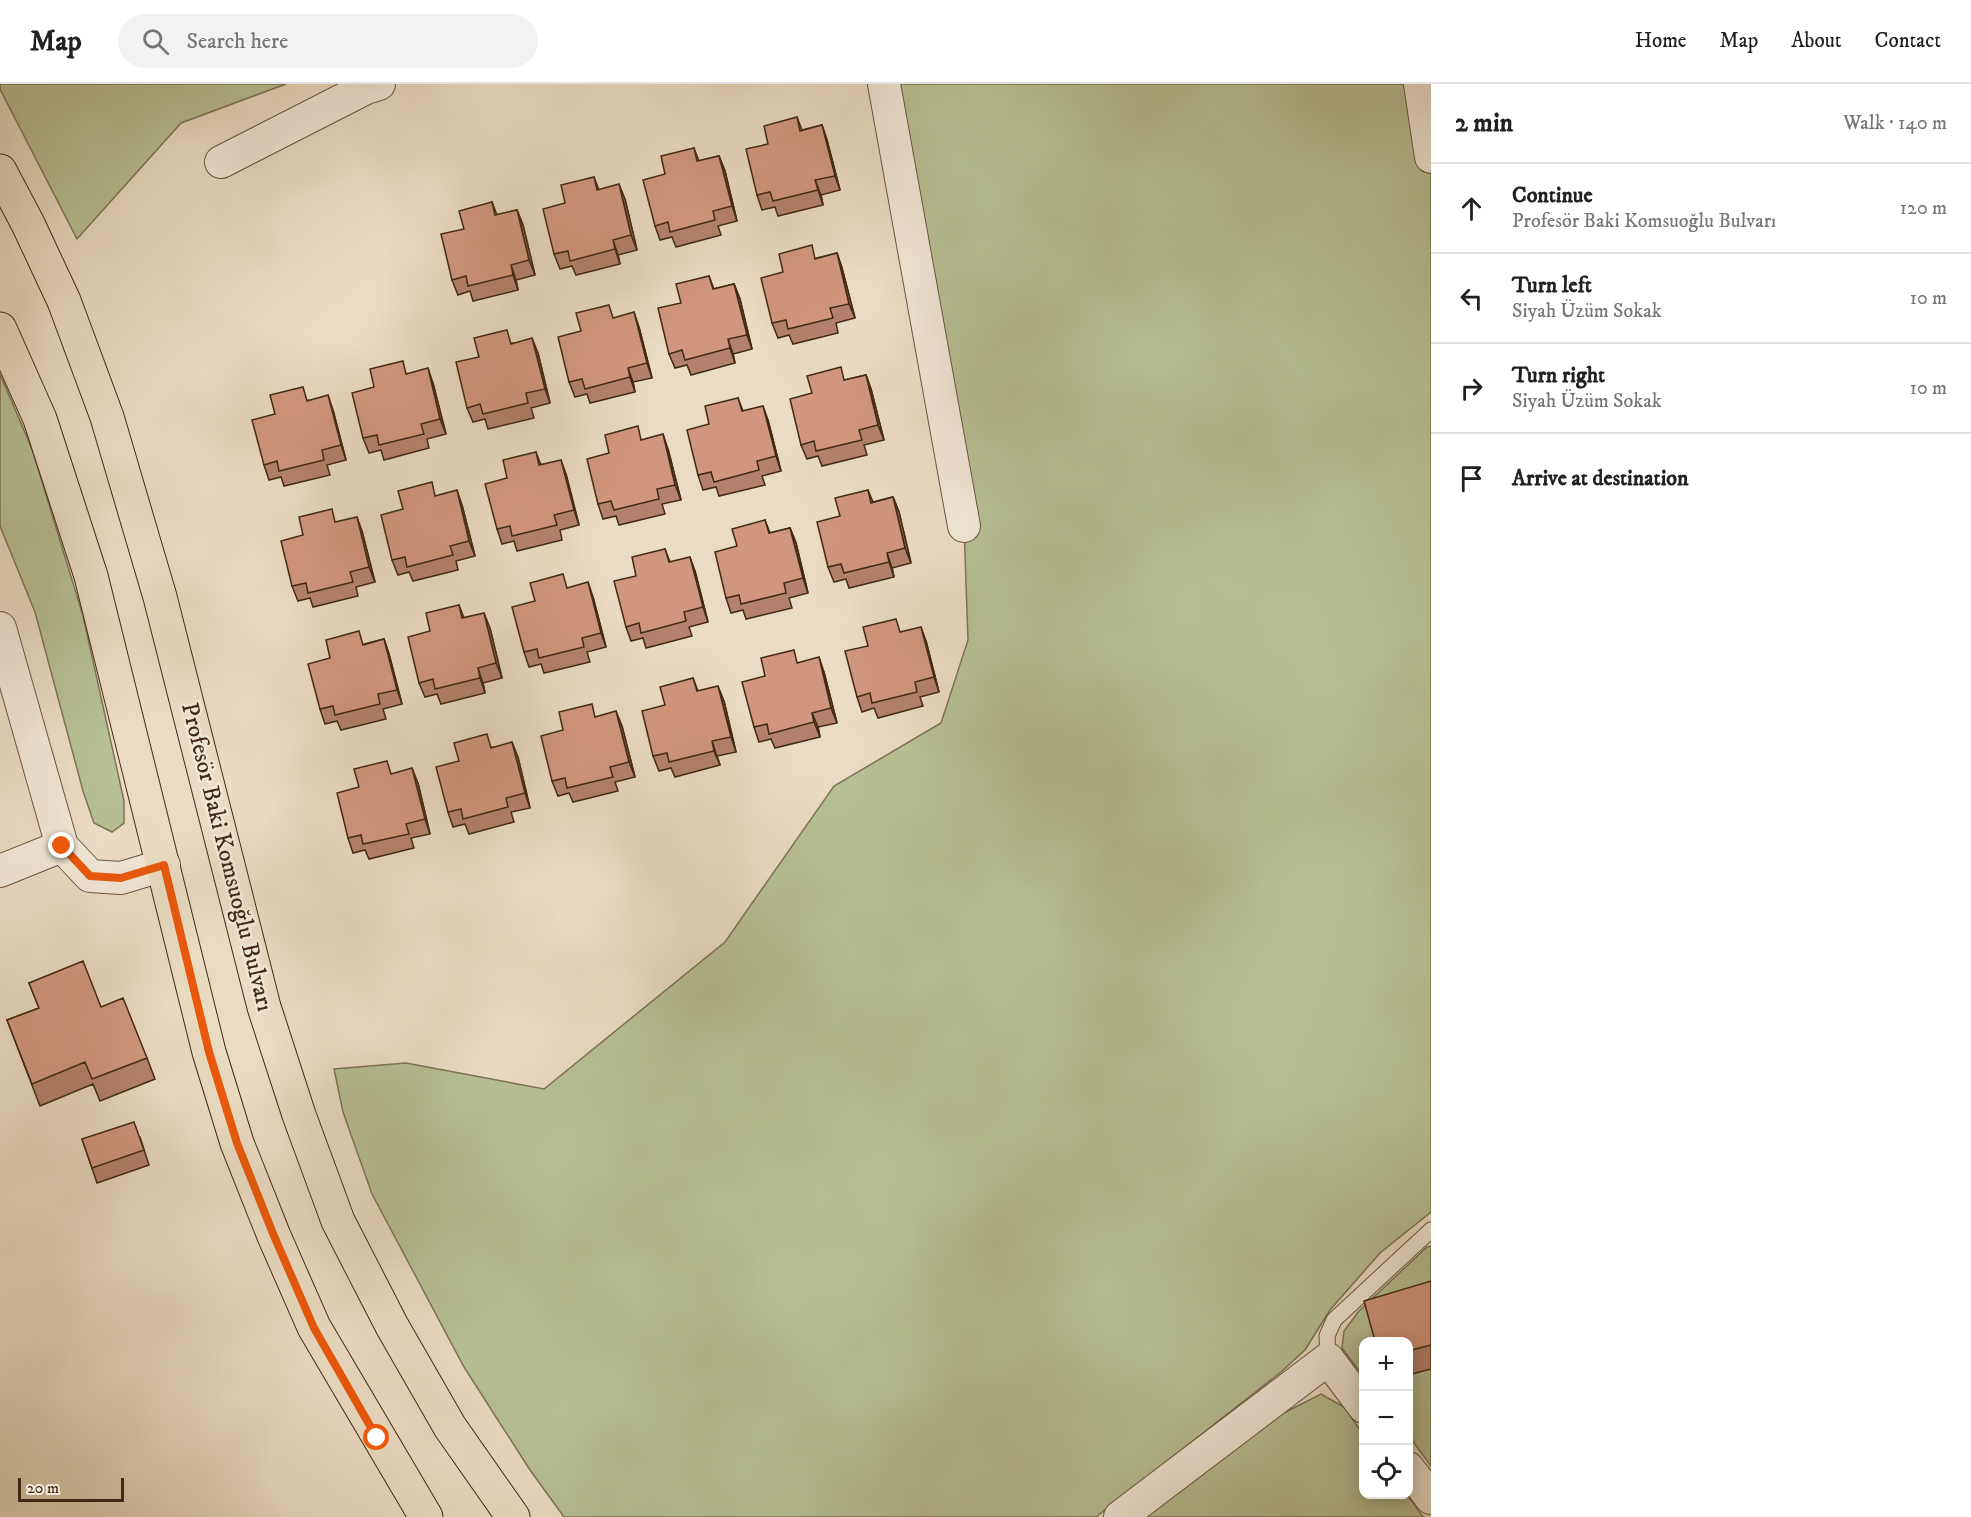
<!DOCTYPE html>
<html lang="en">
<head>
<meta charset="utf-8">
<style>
	body { margin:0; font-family:"IM FELL DW Pica",serif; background:#f2f2f2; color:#202124 }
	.controls { position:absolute; right:18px; bottom:18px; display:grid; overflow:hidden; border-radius:12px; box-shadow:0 3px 15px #0003 }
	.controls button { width:54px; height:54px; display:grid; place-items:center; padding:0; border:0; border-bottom:2px solid #e0e0e0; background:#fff; color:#202124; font:30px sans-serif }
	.scale { position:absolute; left:18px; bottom:15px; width:106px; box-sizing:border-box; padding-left:6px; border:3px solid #412913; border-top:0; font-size:16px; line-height:21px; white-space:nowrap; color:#412913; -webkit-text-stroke:4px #f1e8d7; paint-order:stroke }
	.stop { position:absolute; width:18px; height:18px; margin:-14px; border:4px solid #ea580c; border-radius:50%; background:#fff }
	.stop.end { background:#ea580c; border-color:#fff; box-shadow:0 2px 6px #0008 }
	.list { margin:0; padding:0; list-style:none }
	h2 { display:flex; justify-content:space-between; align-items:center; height:78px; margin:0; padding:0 24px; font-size:26px }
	h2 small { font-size:20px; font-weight:400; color:#757577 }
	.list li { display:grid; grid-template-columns:39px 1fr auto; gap:18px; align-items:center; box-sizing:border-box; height:90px; padding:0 24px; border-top:2px solid #e0e0e0 }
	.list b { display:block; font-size:22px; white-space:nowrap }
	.list p { margin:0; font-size:20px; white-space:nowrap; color:#757577 }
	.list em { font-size:20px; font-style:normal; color:#757577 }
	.icon { flex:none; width:33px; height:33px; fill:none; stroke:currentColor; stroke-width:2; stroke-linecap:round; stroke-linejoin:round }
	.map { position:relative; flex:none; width:1431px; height:1433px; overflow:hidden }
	header { display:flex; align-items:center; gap:36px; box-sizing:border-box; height:84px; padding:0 30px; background:#fff; border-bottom:2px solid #e0e0e0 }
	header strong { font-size:28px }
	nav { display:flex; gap:33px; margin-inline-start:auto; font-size:21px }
	.search { width:420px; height:54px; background:#f2f2f2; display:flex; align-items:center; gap:15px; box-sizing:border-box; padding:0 21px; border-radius:33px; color:#757577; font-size:22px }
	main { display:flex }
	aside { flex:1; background:#fff }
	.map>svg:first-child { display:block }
	.green { fill:#b6c094; stroke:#7c7454; stroke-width:1.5 }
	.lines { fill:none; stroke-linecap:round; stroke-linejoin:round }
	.service-casing { stroke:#6b563f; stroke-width:17 }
	.minor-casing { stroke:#6b563f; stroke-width:34 }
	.primary-casing { stroke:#412913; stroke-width:35 }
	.service { stroke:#f1e8d7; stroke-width:15 }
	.minor { stroke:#f1e8d7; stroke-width:32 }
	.primary { stroke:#eadcc2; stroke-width:33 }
	.wall { fill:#b4826c; stroke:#412913; stroke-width:1.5 }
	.shaded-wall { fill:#926a58; stroke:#412913; stroke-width:1.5 }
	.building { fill:#d1977e; stroke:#412913; stroke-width:1.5 }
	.route { stroke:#ea580c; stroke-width:8 }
	.labels { text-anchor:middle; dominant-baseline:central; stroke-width:5; stroke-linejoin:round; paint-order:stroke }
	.street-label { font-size:24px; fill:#412913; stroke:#f1e8d7 }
</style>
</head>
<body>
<header>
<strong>Map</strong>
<div class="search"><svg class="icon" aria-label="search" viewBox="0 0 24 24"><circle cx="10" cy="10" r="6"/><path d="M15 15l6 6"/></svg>Search here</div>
<nav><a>Home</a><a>Map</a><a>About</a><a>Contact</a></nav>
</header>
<main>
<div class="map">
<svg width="1431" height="1433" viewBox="0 0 1431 1433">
	<rect width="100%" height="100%" fill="#eadcc2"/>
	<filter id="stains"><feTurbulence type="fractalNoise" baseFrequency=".00333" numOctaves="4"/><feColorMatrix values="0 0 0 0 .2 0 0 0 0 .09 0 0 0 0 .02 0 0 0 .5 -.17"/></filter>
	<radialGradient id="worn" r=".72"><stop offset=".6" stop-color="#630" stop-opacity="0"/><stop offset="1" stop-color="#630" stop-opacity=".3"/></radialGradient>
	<path class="green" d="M 0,0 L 286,0 L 181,39 L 77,155 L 0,5 Z
		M 884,0 L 1431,0 L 1431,1128 L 1380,1169 L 1330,1226 L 1305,1266 L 1281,1288 L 1096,1433 L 564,1433 L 530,1386 L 464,1283 L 372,1110 L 343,1028 L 334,985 L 406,979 L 544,1005 L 725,858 L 834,702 L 941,639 L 968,556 L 964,442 Z
		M 0,290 L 32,365 L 83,532 L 124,717 L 124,739 L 112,748 L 94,739 L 83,707 L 35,528 L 0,442 Z
		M 1431,1162 L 1431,1382 L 1409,1352 L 1408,1258 L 1364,1258 L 1363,1292 L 1342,1264 L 1344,1247 L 1359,1227 L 1427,1163 Z
		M 1321,1310 L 1344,1323 L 1363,1350 L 1364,1410 L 1407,1411 L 1423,1433 L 1144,1433 L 1274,1334 Z"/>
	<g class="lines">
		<defs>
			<path id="service" d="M 1328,1275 L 1327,1252 L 1334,1236 L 1431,1146"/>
			<path id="minor" d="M 884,0 L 964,442
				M 1420,0 L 1431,73
				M 221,78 L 366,4 L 379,0
				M 0,544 L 62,762 L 90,792 L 121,794 L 164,781
				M 0,787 L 62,762
				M 1408,1384 L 1431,1414
				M 1120,1433 L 1328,1275 L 1364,1323"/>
			<path id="primary" d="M 0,87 L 28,140 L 64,217 L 107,333 L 160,513 L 264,923 L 299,1031 L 338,1137 L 392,1242 L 450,1343 L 513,1433
				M 0,245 L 40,335 L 91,492 L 209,968 L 237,1059 L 274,1152 L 314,1243 L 426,1433"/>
		</defs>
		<use href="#service" class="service-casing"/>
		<use href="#minor" class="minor-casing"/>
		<use href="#primary" class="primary-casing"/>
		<use href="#service" class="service"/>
		<use href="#minor" class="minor"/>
		<use href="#primary" class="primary"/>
	</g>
	<path class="wall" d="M 797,33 L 802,46 L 822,41 L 827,56 L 840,106 L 821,111 L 823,121 L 778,132 L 775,123 L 762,126 L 757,111 L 768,60 Z
		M 694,64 L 699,77 L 719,72 L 725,87 L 737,137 L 718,142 L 721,151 L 676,163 L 672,153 L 660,156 L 655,142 L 665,90 Z
		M 594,93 L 599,106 L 625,115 L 637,166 L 618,171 L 620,180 L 576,191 L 572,182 L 560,185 L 554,170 L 565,119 Z
		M 492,118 L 497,131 L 517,126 L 523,141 L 535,191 L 516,196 L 518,206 L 473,217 L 470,207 L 458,211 L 452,196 L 464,145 Z
		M 837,169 L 842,184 L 855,234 L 836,239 L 838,249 L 793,260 L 789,251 L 778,254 L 772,239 L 783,188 L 817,174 Z
		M 709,192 L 714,205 L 734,200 L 740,215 L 752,265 L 733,270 L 735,279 L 691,291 L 687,281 L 675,284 L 669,270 L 681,219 Z
		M 614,234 L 639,243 L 652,294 L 633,298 L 635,308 L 590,319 L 587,310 L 575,313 L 569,298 L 581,247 Z
		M 512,259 L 538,269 L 550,319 L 531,324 L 534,334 L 488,345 L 485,335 L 473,338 L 467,324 L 479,273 Z
		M 408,290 L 433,299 L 446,350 L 427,355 L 429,364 L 384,376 L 381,366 L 369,369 L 363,354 L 374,303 Z
		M 866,291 L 871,305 L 884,356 L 864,361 L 867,371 L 822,382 L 818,372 L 807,375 L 801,361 L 812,309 L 846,296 Z
		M 738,314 L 743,327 L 768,336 L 781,387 L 762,392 L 765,401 L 719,412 L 716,403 L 703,406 L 698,391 L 709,340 Z
		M 308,316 L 333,326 L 346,376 L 327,381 L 330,391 L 284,402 L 281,393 L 269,396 L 264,381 L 275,330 Z
		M 643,356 L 668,365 L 681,416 L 662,420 L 665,430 L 619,441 L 616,432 L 603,435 L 598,420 L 609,369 Z
		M 536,368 L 541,381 L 566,390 L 579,441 L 560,446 L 562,456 L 517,467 L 514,457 L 502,460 L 497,445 L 507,394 Z
		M 868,406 L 873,418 L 893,413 L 899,428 L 911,479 L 892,484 L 894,493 L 849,504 L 846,495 L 834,498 L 828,483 L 840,432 Z
		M 436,412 L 462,421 L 475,472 L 456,477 L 458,486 L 413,497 L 409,488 L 398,491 L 392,476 L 403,425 Z
		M 765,436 L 770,449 L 790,444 L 796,459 L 808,509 L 789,514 L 792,524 L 746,535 L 743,526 L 731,529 L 726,514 L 737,462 Z
		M 337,438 L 362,447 L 375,498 L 356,503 L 358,512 L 313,523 L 310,514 L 298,517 L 292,502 L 303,451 Z
		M 665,465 L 670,478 L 695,487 L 708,538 L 689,543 L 692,552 L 646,564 L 643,554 L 631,557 L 626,543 L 636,492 Z
		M 593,513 L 606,563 L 587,568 L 590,578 L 544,589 L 541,580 L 529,583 L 524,568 L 535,517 Z
		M 459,521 L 464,534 L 490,544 L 502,594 L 483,599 L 485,609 L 441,620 L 437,610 L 425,613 L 419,599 L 430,547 Z
		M 901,548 L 926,557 L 939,608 L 920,613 L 923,622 L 878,634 L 874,624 L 862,628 L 857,613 L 868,562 Z
		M 384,555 L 389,570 L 402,620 L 383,625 L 386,635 L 341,646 L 337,637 L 325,640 L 320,625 L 330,574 L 364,560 Z
		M 798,579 L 824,588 L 837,639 L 818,643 L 820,653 L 775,664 L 771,655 L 759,658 L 754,643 L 765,592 Z
		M 693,594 L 698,607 L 724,617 L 736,668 L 717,672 L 720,681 L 675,693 L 671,684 L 659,687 L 653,672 L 665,621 Z
		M 596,633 L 622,642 L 635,693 L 615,698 L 618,707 L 573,718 L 569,709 L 558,712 L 552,697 L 563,646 Z
		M 492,663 L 518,673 L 530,724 L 511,728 L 514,738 L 469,750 L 465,740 L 453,743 L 448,728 Z
		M 392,690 L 418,699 L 430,750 L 411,754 L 414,764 L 369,775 L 365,766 L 353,769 L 348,754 L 359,703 Z
		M 29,899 L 101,923 L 147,974 L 155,995 L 100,1017 L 93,1000 L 40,1022 L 7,936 L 39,924 Z
		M 140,1053 L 149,1081 L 97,1099 L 82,1055 Z
		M 1431,1197 L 1431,1285 L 1408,1291 L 1408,1257 Z"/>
	<path class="shaded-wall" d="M 822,41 L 827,56 L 840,106 L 835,92 Z
		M 719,72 L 725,87 L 737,137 L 732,122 Z
		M 815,96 L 821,111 L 823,121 L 818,106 Z
		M 619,100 L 625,115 L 637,166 L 631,151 Z
		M 517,126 L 523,141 L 535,191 L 529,176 Z
		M 613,156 L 618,171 L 620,180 L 615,165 Z
		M 837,169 L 842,184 L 855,234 L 849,220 Z
		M 511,181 L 516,196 L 518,206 L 513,191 Z
		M 734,200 L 740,215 L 752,265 L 747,251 Z
		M 634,228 L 639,243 L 652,294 L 647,279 Z
		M 532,254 L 538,269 L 550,319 L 545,305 Z
		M 728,255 L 733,270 L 735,279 L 730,264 Z
		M 428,284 L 433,299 L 446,350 L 440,335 Z
		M 628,284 L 633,298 L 635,308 L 630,293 Z
		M 866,291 L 871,305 L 884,356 L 878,341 Z
		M 328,311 L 333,326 L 346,376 L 341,361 Z
		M 763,322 L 768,336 L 781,387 L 776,372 Z
		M 663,350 L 668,365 L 681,416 L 675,401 Z
		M 561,376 L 566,390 L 579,441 L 574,426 Z
		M 457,406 L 462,421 L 475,472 L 469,457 Z
		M 893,413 L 899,428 L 911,479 L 905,464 Z
		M 357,433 L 362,447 L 375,498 L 369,483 Z
		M 790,444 L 796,459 L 808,509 L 803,494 Z
		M 887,469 L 892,484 L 894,493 L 889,478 Z
		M 690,473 L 695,487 L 708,538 L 703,523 Z
		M 588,498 L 593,513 L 606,563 L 601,549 Z
		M 484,529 L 490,544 L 502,594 L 496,579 Z
		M 921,543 L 926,557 L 939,608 L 934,593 Z
		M 384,555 L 389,570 L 402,620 L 397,606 Z
		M 819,573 L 824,588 L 837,639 L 831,624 Z
		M 478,584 L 483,599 L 485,609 L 480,594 Z
		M 718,602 L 724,617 L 736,668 L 731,653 Z
		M 616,627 L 622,642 L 635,693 L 629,678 Z
		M 812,629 L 818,643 L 820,653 L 814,638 Z
		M 712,657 L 720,681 L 714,667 Z
		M 512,658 L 518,673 L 530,724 L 525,709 Z
		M 412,684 L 418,699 L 430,750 L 425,735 Z"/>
	<path class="building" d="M 797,33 L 800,47 L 822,41 L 835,92 L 815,96 L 818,106 L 773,117 L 770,108 L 757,111 L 746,65 L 768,60 L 764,42 Z
		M 694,64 L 697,77 L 719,72 L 732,122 L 713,127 L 715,136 L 670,148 L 668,138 L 655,142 L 643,96 L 665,90 L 661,72 Z
		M 594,93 L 597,106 L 619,100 L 631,151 L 613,156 L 615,165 L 570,177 L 568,167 L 554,170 L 543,125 L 565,119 L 561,101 Z
		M 492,118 L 495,131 L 517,126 L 529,176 L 511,181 L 513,191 L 468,202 L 466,192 L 452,196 L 441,150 L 464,145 L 459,127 Z
		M 812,161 L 815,175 L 837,169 L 849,220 L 830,224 L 833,234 L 788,245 L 786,236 L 772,239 L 761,194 L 783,188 L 779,170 Z
		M 709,192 L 713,205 L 734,200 L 747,251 L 728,255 L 730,264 L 685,276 L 682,266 L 669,270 L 658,224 L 681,219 L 676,200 Z
		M 609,221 L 613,234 L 634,228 L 647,279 L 628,284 L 630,293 L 585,305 L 582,295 L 569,298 L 558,253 L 581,247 L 576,229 Z
		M 507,246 L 511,260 L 532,254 L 545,305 L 526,309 L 528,319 L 483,330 L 480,320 L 467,324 L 456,278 L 479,273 L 474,254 Z
		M 403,277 L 406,290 L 428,284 L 440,335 L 421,340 L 424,350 L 379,361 L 377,351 L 363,354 L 352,309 L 374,303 L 370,285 Z
		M 841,283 L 844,296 L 866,291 L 878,341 L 859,346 L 862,356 L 816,367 L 814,357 L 801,361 L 790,315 L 812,309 L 807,292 Z
		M 303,303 L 307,317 L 328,311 L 341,361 L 322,366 L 324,376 L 279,387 L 277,377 L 264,381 L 252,336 L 275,330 L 270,311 Z
		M 738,314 L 742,327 L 763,322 L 776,372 L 757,377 L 759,386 L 714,398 L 711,388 L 698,391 L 687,346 L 709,340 L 705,322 Z
		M 638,342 L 641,356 L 663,350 L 675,401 L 657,405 L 659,415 L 614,426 L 611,417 L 598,420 L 587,375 L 609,369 L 605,351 Z
		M 536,368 L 539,381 L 561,376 L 574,426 L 554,431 L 557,441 L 512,452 L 510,442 L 497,445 L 485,400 L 507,394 L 503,376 Z
		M 432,398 L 435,412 L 457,406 L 469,457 L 450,462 L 453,471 L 407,483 L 405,473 L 392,476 L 381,431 L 403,425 L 398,407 Z
		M 868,406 L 871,419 L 893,413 L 905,464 L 887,469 L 889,478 L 844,489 L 841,480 L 828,483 L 817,438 L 840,432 L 835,414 Z
		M 332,425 L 335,438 L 357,433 L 369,483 L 350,488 L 353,498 L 308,509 L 306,499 L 292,502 L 281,457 L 303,451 L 299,433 Z
		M 765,436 L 769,449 L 790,444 L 803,494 L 784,499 L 786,509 L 741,520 L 739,511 L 726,514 L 715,468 L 737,462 L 732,445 Z
		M 665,465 L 669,478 L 690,473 L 703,523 L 684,528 L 686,537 L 641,549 L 639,539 L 626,543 L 614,497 L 636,492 L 632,473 Z
		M 563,490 L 567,504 L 588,498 L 601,549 L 582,554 L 584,563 L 539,574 L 537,565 L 524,568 L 512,523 L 535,517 L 530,499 Z
		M 459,521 L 462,534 L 484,529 L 496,579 L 478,584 L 480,594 L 435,605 L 433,595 L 419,599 L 408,553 L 430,547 L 426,529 Z
		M 896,535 L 900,548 L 921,543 L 934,593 L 915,598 L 917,608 L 872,619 L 870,609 L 857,613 L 845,567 L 868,562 L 863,543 Z
		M 359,547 L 363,561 L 384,555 L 397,606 L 378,610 L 380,620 L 335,631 L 333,622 L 320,625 L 308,580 L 330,574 L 326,556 Z
		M 794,566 L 797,579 L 819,573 L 831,624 L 812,629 L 814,638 L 769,650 L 767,640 L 754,643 L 742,598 L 765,592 L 761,574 Z
		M 693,594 L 697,607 L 718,602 L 731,653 L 712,657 L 714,667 L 669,678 L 667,669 L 653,672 L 642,627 L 665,621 L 660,603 Z
		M 592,620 L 595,633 L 616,627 L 629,678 L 610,683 L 613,693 L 567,704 L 565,694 L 552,697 L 541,652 L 563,646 L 559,628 Z
		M 487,650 L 491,664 L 512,658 L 525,709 L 506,714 L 508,723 L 463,735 L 461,725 L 448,728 L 436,683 L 459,677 L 454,659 Z
		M 387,677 L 391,690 L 412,684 L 425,735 L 406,740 L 409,750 L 363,760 L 361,751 L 348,754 L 337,709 L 359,703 L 354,685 Z
		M 83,877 L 101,923 L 123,914 L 147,974 L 92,995 L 85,978 L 32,1000 L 7,936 L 39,924 L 29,899 Z
		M 134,1038 L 144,1066 L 92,1084 L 82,1055 Z
		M 1431,1197 L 1431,1261 L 1408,1267 L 1408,1257 L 1375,1257 L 1364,1217 Z"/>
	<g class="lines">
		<path class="route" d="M 62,762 L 90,792 L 121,794 L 164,781 L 209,968 L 237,1059 L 274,1152 L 314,1244 L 377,1354"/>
	</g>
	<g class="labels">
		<g class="street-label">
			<text transform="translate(227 773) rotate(76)">Profesör Baki Komsuoğlu Bulvarı</text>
		</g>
	</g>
	<rect width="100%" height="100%" filter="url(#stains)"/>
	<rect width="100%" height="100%" fill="url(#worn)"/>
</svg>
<div class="controls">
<button>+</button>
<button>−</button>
<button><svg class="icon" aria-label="locate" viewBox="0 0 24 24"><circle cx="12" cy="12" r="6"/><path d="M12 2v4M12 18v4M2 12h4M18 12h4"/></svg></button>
</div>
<div class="scale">20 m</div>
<div class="stop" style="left:377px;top:1354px"></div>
<div class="stop end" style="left:62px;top:762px"></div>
</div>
<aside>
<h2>2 min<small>Walk · 140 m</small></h2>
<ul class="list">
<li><svg class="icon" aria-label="ahead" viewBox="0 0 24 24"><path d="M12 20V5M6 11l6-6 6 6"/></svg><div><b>Continue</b><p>Profesör Baki Komsuoğlu Bulvarı</p></div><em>120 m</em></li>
<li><svg class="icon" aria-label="left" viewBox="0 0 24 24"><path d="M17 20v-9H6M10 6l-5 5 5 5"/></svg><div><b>Turn left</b><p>Siyah Üzüm Sokak</p></div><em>10 m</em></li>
<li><svg class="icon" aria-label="right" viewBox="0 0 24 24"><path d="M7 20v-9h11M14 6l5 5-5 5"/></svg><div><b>Turn right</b><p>Siyah Üzüm Sokak</p></div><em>10 m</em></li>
<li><svg class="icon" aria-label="arrive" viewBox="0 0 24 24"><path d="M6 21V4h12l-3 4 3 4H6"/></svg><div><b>Arrive at destination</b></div></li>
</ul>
</aside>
</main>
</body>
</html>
